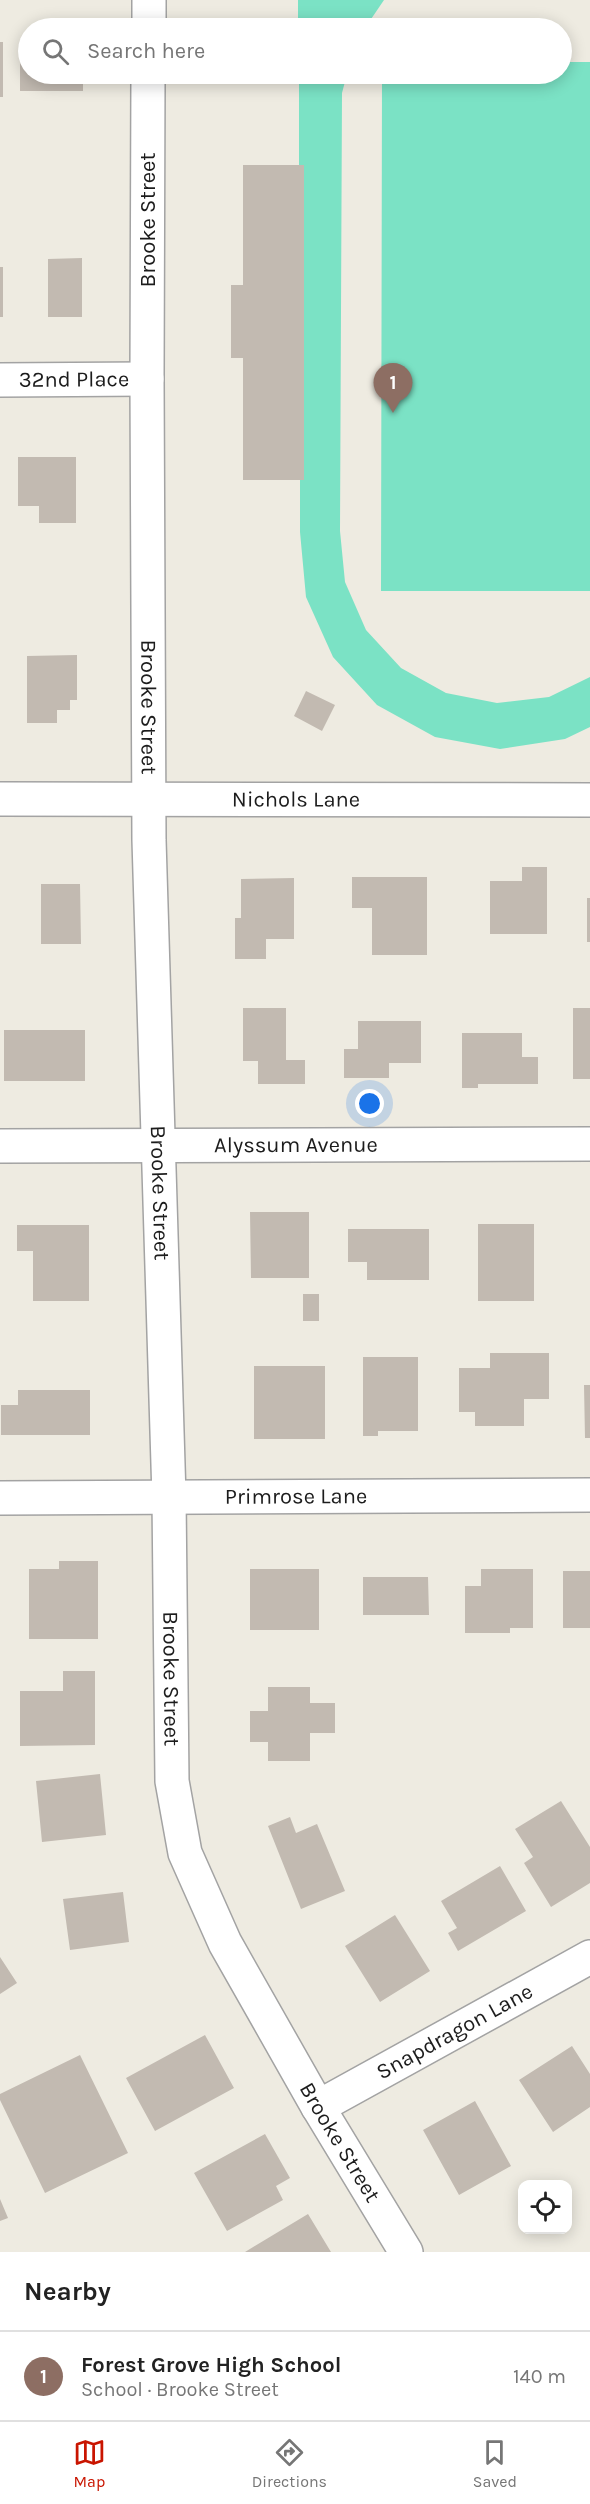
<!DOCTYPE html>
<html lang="en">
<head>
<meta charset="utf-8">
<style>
	body { margin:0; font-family:Karla,sans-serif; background:#f2f2f2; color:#222 }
	.controls { position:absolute; right:18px; bottom:18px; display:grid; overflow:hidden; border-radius:12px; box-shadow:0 3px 15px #0003 }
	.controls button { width:54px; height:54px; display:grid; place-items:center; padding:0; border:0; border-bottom:2px solid #e0e0e0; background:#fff; color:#222; font:30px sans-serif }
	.you { position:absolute; left:370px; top:1104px; width:21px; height:21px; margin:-15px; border:4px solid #fff; border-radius:50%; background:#1a73e8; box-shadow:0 0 0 9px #1a73e833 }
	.badge { display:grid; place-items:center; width:39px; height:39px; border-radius:50%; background:#c91500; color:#fff; font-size:20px; font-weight:700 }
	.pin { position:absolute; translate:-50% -50px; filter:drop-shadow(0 2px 3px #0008) }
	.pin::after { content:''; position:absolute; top:32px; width:21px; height:18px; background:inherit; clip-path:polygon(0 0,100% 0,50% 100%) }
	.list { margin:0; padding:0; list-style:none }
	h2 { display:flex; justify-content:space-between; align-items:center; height:78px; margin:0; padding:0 24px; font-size:26px }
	h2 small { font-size:20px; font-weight:400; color:#767676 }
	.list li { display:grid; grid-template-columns:39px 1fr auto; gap:18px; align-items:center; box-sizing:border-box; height:90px; padding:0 24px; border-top:2px solid #e0e0e0 }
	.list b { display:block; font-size:22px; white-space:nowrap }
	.list p { margin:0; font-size:20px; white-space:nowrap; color:#767676 }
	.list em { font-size:20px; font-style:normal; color:#767676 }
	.icon { flex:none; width:33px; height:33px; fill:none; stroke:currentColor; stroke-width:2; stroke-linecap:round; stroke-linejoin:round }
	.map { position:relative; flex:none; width:590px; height:2252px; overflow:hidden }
	.search { position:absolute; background:#fff; box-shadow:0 3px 15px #0003; left:18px; right:18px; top:18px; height:66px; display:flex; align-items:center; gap:15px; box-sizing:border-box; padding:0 21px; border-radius:33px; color:#767676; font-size:22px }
	.sheet { height:168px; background:#fff }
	nav { display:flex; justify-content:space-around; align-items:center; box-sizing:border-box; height:84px; border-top:2px solid #e0e0e0; background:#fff; font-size:16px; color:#767676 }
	nav a { display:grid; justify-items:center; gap:3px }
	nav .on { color:#c91500 }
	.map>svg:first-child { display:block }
	.pitch { fill:#7be2c5 }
	.building { fill:#c2bab1 }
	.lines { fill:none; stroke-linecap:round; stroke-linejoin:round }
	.minor-casing { stroke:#a3a3a3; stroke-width:36 }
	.tertiary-casing { stroke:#a3a3a3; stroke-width:36 }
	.minor { stroke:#fff; stroke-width:33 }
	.tertiary { stroke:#fff; stroke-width:33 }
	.labels { text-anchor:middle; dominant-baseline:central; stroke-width:5; stroke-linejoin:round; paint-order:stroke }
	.street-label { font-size:22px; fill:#1c1c1c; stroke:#fff }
</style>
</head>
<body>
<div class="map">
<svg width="590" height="2252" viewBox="0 0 590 2252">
	<rect width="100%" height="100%" fill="#eeebe1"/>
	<path class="pitch" d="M 298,0 L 384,0 L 365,28 L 298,28 Z
		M 562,62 L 590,62 L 590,591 L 381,591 L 382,74 L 562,74 Z
		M 299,74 L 347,74 L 342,93 L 340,531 L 345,582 L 366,630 L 401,668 L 446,693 L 497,703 L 549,697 L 590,677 L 590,727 L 565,739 L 500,749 L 435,737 L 377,705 L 333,657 L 306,597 L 300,532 L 300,480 L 304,479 L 304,166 L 299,165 Z"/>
	<path class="building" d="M 0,42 L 3,42 L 3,97 L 0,97 Z
		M 20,42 L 28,42 L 28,74 L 83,74 L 83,91 L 20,91 Z
		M 243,165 L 304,165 L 304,480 L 243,480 L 243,358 L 231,358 L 231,285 L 243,285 Z
		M 82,258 L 82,317 L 48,317 L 48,259 Z
		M 0,267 L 3,267 L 3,317 L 0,317 Z
		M 18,457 L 76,457 L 76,523 L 39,523 L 39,506 L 18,506 Z
		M 77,655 L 77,700 L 70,700 L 70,710 L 57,710 L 57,723 L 27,723 L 27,656 Z
		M 306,691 L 335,705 L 322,731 L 294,716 Z
		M 522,867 L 547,867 L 547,934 L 490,934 L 490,881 L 522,881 Z
		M 352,877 L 427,877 L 427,955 L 372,955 L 372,908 L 352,908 Z
		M 294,878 L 294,939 L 266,939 L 266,959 L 235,959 L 235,918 L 241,918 L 241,879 Z
		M 41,884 L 80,884 L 81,944 L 41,944 Z
		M 587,898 L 590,898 L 590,942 L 587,942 Z
		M 243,1008 L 286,1008 L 286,1060 L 305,1060 L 305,1084 L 258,1084 L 258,1061 L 243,1061 Z
		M 573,1008 L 590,1008 L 590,1079 L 573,1079 Z
		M 358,1021 L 421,1021 L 421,1063 L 389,1063 L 389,1078 L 344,1078 L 344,1049 L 358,1049 Z
		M 4,1030 L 85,1030 L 85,1081 L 4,1081 Z
		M 462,1033 L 522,1033 L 522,1057 L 538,1057 L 538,1084 L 478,1084 L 478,1088 L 462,1088 Z
		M 250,1212 L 309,1212 L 309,1278 L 251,1278 Z
		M 478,1224 L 534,1224 L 534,1301 L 478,1301 Z
		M 17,1225 L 89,1225 L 89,1301 L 33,1301 L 33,1251 L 17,1251 Z
		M 348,1229 L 429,1229 L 429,1280 L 367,1280 L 367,1262 L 348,1262 Z
		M 303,1294 L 319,1294 L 319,1321 L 303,1321 Z
		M 490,1353 L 549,1353 L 549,1399 L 524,1399 L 524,1426 L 475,1426 L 475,1412 L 459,1412 L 459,1368 L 490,1368 Z
		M 363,1357 L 418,1357 L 418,1431 L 378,1431 L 378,1436 L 363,1436 Z
		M 254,1366 L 325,1366 L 325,1439 L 254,1439 Z
		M 584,1385 L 590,1385 L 590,1438 L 585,1438 Z
		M 18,1390 L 90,1390 L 90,1435 L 1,1435 L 1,1405 L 18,1405 Z
		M 59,1561 L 98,1561 L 98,1639 L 29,1639 L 29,1569 L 59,1569 Z
		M 250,1569 L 319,1569 L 319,1630 L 250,1630 Z
		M 481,1569 L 533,1569 L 533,1628 L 510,1628 L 510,1633 L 465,1633 L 465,1586 L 481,1586 Z
		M 563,1571 L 590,1571 L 590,1628 L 563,1628 Z
		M 363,1577 L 428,1577 L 429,1615 L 363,1615 Z
		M 63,1671 L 95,1671 L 95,1745 L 20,1746 L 20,1691 L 63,1691 Z
		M 268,1687 L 310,1687 L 310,1703 L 335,1703 L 335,1733 L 310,1733 L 310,1761 L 268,1761 L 268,1742 L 250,1742 L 250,1711 L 268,1711 Z
		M 100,1774 L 106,1835 L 42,1842 L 36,1781 Z
		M 561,1801 L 590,1847 L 590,1883 L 551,1907 L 524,1863 L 533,1857 L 515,1829 Z
		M 290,1817 L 296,1833 L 317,1824 L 345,1891 L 301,1909 L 268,1826 Z
		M 500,1866 L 526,1911 L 458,1951 L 448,1933 L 457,1928 L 441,1901 Z
		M 123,1892 L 129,1942 L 70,1950 L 63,1899 Z
		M 395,1915 L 430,1971 L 380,2002 L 345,1946 Z
		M 0,1957 L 17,1983 L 0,1994 Z
		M 205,2035 L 234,2088 L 155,2131 L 126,2078 Z
		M 572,2046 L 590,2074 L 590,2107 L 553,2132 L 519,2080 Z
		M 80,2055 L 128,2153 L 45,2193 L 0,2100 L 0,2094 Z
		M 475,2101 L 511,2166 L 459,2195 L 423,2130 Z
		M 265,2134 L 290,2178 L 276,2186 L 283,2200 L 227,2231 L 194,2173 Z
		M 0,2199 L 8,2218 L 0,2221 Z
		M 308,2214 L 331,2252 L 245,2252 Z"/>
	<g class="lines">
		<defs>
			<g id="minor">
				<path d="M 149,28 L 149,0"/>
				<path id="s1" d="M 148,74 L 147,379 L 149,840 L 169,1497 L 172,1781 L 185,1853 L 225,1943 L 318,2107 L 406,2252"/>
				<path id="s2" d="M 0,380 L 147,379"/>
				<path id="s3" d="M 0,1146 L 590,1144"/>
				<path id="s4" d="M 0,1498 L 590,1495"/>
				<path id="s5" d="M 318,2107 L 590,1957"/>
			</g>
			<g id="tertiary">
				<path id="s6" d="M 0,799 L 590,800"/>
			</g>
		</defs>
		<use href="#minor" class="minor-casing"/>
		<use href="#tertiary" class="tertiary-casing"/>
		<use href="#minor" class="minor"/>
		<use href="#tertiary" class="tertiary"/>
	</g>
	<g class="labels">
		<g class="street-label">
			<text transform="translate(148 220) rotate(-90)">Brooke Street</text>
			<text stroke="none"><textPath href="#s2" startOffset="74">32nd Place</textPath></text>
			<text stroke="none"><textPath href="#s1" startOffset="633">Brooke Street</textPath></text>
			<text stroke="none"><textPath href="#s6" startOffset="296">Nichols Lane</textPath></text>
			<text stroke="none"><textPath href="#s3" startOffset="296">Alyssum Avenue</textPath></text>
			<text stroke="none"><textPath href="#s1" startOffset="1119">Brooke Street</textPath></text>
			<text stroke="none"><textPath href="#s4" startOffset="296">Primrose Lane</textPath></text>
			<text stroke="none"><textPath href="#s1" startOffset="1605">Brooke Street</textPath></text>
			<text stroke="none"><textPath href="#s5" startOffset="156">Snapdragon Lane</textPath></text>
			<text stroke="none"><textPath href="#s1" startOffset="2109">Brooke Street</textPath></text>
		</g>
	</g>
</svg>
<div class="controls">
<button><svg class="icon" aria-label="locate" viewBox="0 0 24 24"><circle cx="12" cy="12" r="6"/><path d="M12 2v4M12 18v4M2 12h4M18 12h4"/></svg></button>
</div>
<div class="you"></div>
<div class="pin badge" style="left:393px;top:413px;background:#8d6e63">1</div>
<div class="search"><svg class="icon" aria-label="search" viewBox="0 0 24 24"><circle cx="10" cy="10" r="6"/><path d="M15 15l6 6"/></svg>Search here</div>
</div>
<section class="sheet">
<h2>Nearby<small></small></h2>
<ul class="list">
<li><span class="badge" style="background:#8d6e63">1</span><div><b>Forest Grove High School</b><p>School · Brooke Street</p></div><em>140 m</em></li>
</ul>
</section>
<nav>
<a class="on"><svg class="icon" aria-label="map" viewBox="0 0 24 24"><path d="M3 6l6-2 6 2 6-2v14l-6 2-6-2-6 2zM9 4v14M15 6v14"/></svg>Map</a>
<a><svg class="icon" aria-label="directions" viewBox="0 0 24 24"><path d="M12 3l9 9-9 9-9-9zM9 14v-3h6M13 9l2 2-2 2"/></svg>Directions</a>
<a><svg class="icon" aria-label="saved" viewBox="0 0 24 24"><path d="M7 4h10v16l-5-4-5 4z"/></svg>Saved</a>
</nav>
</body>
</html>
